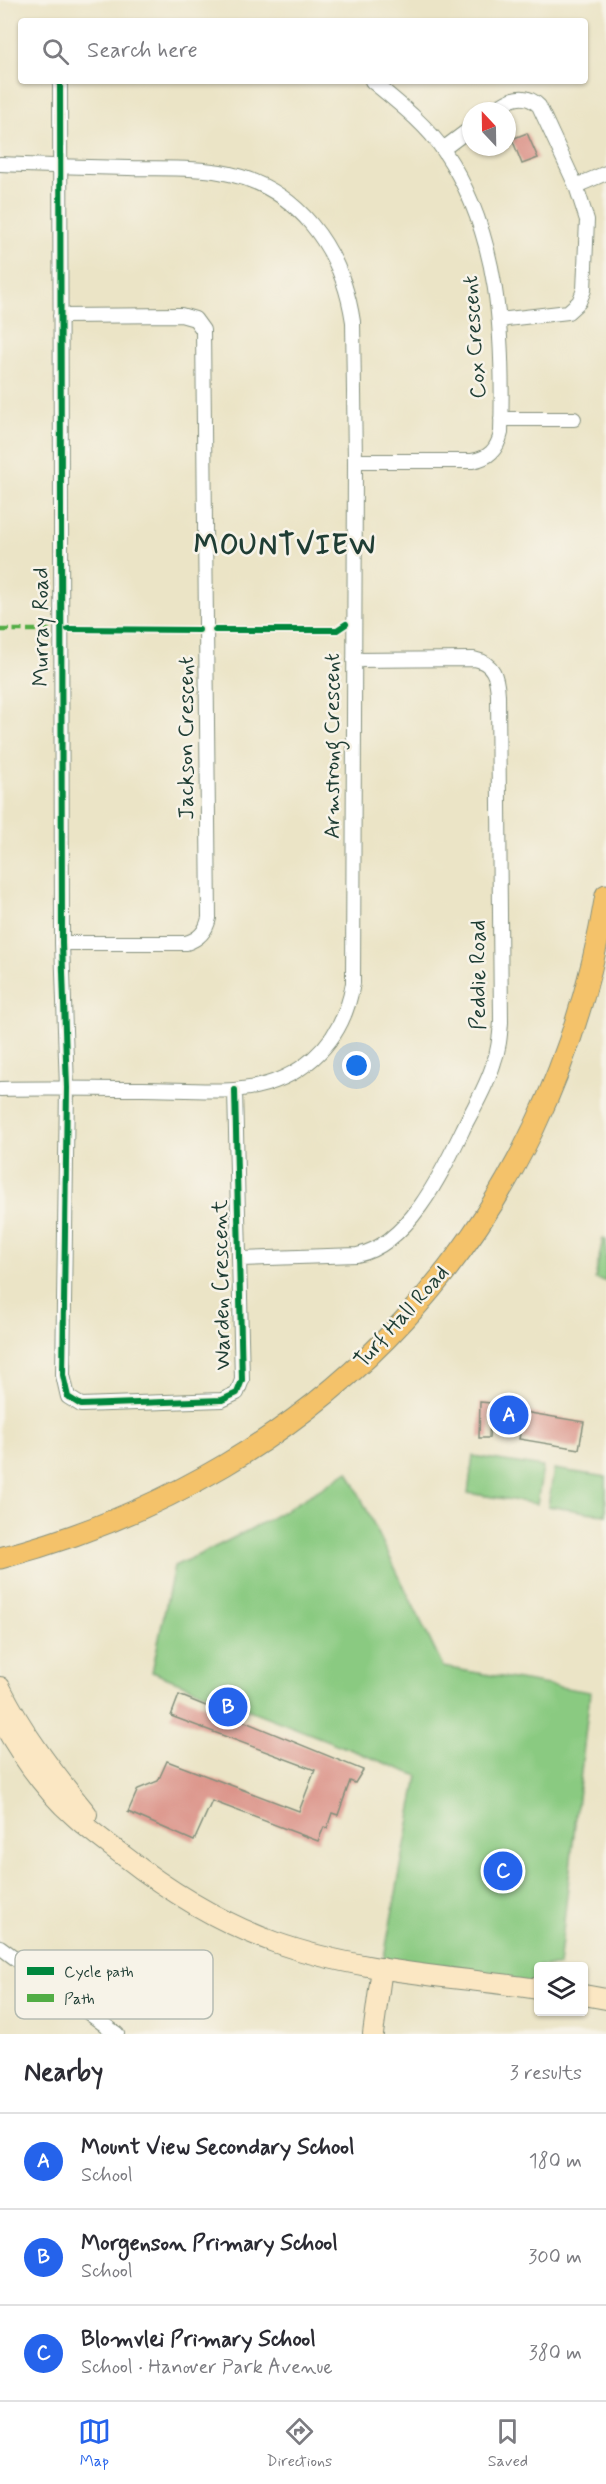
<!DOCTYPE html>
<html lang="en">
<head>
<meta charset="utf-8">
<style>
	body { margin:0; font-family:Mynerve,sans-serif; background:#f2f2f3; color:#2b2b33 }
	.controls { position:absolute; right:18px; bottom:18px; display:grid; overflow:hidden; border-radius:6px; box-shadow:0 2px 4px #0004 }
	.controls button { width:54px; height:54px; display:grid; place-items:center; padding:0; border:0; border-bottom:2px solid #e1e1e2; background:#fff; color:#2b2b33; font:30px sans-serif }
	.compass { position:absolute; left:462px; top:102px; width:54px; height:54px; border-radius:50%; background:#fff; box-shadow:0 2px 4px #0004; rotate:338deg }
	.you { position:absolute; left:357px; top:1066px; width:21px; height:21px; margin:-15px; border:4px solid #fff; border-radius:50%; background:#1a73e8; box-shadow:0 0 0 9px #1a73e833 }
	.badge { display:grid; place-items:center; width:39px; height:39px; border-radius:50%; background:#2563eb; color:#fff; font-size:20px; font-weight:700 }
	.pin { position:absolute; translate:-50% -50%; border:3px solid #fff; box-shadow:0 2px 6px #0006 }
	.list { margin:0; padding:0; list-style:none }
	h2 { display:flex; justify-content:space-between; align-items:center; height:78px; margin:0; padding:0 24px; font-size:26px }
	h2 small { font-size:20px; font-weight:400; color:#7c7c81 }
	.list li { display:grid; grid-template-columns:39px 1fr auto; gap:18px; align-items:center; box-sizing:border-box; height:96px; padding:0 24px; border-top:2px solid #e1e1e2 }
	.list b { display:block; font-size:22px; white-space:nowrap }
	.list p { margin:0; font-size:20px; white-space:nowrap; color:#7c7c81 }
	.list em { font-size:20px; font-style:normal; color:#7c7c81 }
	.icon { flex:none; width:33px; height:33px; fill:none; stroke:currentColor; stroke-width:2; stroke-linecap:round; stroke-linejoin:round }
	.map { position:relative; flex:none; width:606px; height:2034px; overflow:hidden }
	.search { position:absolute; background:#fff; box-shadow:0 2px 4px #0004; left:18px; right:18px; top:18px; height:66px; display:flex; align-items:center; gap:15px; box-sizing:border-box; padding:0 21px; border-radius:6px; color:#7c7c81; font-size:22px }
	.sheet { height:366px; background:#fff }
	nav { display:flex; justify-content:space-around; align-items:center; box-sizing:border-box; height:84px; border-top:2px solid #e1e1e2; background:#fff; font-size:16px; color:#7c7c81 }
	nav a { display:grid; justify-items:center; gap:3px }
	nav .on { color:#2563eb }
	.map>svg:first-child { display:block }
	.green { fill:#8aca81; stroke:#54845a; stroke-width:1.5 }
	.building { fill:#dc948a }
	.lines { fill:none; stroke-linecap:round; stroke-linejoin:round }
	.street-casing { stroke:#85907d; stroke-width:16 }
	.secondary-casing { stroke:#85907d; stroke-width:22 }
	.primary-casing { stroke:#85907d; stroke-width:23 }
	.street { stroke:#fff; stroke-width:14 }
	.secondary { stroke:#fbe7c3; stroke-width:20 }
	.primary { stroke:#f4c26a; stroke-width:21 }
	.quiet { stroke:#52ad45; stroke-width:4.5; stroke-dasharray:9 4.5; stroke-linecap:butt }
	.cycleway-casing { stroke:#f7f3e8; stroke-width:10 }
	.cycleway { stroke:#00873e; stroke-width:6 }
	.labels { text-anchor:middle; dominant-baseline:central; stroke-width:5; stroke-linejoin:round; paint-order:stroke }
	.street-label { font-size:22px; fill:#1f3d34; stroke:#f7f3e8 }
	.district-label { font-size:28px; font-weight:bold; letter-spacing:1.5px; fill:#1f3d34; stroke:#f7f3e8 }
	.key { fill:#f7f3e8; stroke:#b6bcb2; stroke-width:1.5 }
	.key-label { font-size:16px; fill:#1f3d34 }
</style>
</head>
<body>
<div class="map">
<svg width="606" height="2034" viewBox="0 0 606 2034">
	<rect width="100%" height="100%" fill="#f7f3e8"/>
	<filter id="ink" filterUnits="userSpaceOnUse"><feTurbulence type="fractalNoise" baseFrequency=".0167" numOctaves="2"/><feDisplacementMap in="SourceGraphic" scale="12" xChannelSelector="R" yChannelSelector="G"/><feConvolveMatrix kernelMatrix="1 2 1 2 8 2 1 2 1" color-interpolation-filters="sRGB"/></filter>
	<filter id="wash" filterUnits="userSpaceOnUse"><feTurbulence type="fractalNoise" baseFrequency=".008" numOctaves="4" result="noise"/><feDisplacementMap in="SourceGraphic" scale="24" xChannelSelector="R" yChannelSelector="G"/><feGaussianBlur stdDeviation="1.35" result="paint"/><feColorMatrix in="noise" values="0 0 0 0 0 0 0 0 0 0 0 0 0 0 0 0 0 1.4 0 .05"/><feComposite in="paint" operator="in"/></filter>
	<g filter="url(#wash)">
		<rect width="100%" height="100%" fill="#ebe4c6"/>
		<path class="green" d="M 603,1238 L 606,1239 L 606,1281 L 595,1279 Z
			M 473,1456 L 543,1467 L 537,1504 L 468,1493 Z
			M 554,1469 L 606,1477 L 606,1515 L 548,1506 Z
			M 348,1471 L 443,1667 L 590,1692 L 559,1966 L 538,1966 L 538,1989 L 382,1968 L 418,1776 L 152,1672 L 174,1566 C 235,1539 293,1508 348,1471 Z"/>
		<g id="blocks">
			<path class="building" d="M 527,133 L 538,158 L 522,164 L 512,139 Z
				M 480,1402 L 491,1403 L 489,1438 L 479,1438 Z
				M 524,1412 L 584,1422 L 579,1449 L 519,1439 Z
				M 179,1695 L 363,1770 L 355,1783 L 350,1781 L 338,1815 L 332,1813 L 327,1828 L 324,1827 L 318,1841 L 212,1801 L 194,1841 L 128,1812 L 138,1789 L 158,1781 L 167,1761 L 299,1811 L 315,1770 L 171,1716 Z"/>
		</g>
	</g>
	<g filter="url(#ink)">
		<use href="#blocks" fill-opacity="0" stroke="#85907d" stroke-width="1.5"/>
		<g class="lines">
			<defs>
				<path id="street" d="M 60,81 L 62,943 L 67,1088 L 63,1375 L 68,1397 L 81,1405 L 222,1400 L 237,1393 L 242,1380 L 235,1090
					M 493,111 C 508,100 524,90 539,106 L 576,186 L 587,220 L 584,290 L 579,302 L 568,312 L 499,320
					M 443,149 L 471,128
					M 0,164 C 43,166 86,167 129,168 C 159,169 190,167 220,172 C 298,185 342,249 353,322 L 355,461 L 353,983 C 343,1046 297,1085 234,1090 C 204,1092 172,1089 142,1089 C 95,1089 47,1088 0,1089
					M 576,186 L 606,173
					M 60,316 L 181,315 L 195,319 L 203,330 L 209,918 C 206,932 199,939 186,943 L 62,943
					M 501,419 L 574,419
					M 355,461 L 472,461 C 489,458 497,450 501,433 C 504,336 500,234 444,151 C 426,124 396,101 372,81
					M 241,1259 L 357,1255 C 411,1244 445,1166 467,1121 C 477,1102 488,1083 494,1062 C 499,1049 500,1036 501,1022 L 498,695 C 497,677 494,663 474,659 L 354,660
					M 0,1947 L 117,2034"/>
				<path id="secondary" d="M 0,1687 C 23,1734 54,1774 87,1814
					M 0,1718 C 20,1754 43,1789 74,1816 C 90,1831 107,1843 124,1856 C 170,1892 219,1922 274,1942 C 358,1972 451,1976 538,1989
					M 584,1995 L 606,1999
					M 373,2034 L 382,1968"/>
				<path id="primary" d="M 0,1558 C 325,1473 552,1228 606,895"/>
			</defs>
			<use href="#street" class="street-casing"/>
			<use href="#secondary" class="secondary-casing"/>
			<use href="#primary" class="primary-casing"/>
			<use href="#street" class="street"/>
			<use href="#secondary" class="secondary"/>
			<use href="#primary" class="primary"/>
			<path class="quiet" d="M 0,630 L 52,630"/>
			<defs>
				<path id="cycleway" d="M 60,81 L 62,943 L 67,1088 L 63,1375 L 68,1397 L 81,1405 L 222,1400 L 237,1393 L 242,1380 L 235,1090
					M 68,629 L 199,630
					M 215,630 L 337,630 L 346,624"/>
			</defs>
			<use href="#cycleway" class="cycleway-casing"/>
			<use href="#cycleway" class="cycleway"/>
		</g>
	</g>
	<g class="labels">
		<g class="street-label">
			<text transform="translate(475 337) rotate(-94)">Cox Crescent</text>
			<text transform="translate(42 627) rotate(-90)">Murray Road</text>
			<text transform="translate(187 738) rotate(-90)">Jackson Crescent</text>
			<text transform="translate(333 746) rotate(-90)">Armstrong Crescent</text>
			<text transform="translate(479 975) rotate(-90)">Peddie Road</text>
			<text transform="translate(222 1285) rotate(-91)">Warden Crescent</text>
			<text transform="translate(402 1317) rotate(-48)">Turf Hall Road</text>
		</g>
		<g class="district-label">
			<text x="285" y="546">MOUNTVIEW</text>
		</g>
	</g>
	<rect x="15" y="1950" width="198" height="69" rx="9" class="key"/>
	<rect x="27" y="1967" width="27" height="8" fill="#00873e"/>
	<rect x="27" y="1994" width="27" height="8" fill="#52ad45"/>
	<g class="key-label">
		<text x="64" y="1977">Cycle path</text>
		<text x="64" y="2004">Path</text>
	</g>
</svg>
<div class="controls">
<button><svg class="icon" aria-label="layers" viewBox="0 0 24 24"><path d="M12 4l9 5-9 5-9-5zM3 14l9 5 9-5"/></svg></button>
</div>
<svg class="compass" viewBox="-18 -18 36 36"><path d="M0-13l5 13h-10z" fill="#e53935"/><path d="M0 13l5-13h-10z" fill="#7c7c81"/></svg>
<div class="you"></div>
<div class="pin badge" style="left:509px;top:1415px">A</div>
<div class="pin badge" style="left:228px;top:1707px">B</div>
<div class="pin badge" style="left:503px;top:1871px">C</div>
<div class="search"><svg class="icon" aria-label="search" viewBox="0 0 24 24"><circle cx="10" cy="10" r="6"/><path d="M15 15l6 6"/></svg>Search here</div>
</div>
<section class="sheet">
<h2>Nearby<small>3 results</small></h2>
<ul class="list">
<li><span class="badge">A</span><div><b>Mount View Secondary School</b><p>School</p></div><em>180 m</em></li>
<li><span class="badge">B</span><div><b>Morgenson Primary School</b><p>School</p></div><em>300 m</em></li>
<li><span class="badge">C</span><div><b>Blomvlei Primary School</b><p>School · Hanover Park Avenue</p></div><em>380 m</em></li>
</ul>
</section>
<nav>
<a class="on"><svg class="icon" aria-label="map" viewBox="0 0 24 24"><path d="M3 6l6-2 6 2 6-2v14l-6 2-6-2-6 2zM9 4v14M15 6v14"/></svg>Map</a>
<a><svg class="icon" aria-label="directions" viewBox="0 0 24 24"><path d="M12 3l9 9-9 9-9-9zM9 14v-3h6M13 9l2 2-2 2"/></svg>Directions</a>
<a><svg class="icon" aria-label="saved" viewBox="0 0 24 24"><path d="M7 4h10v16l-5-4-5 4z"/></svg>Saved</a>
</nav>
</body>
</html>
